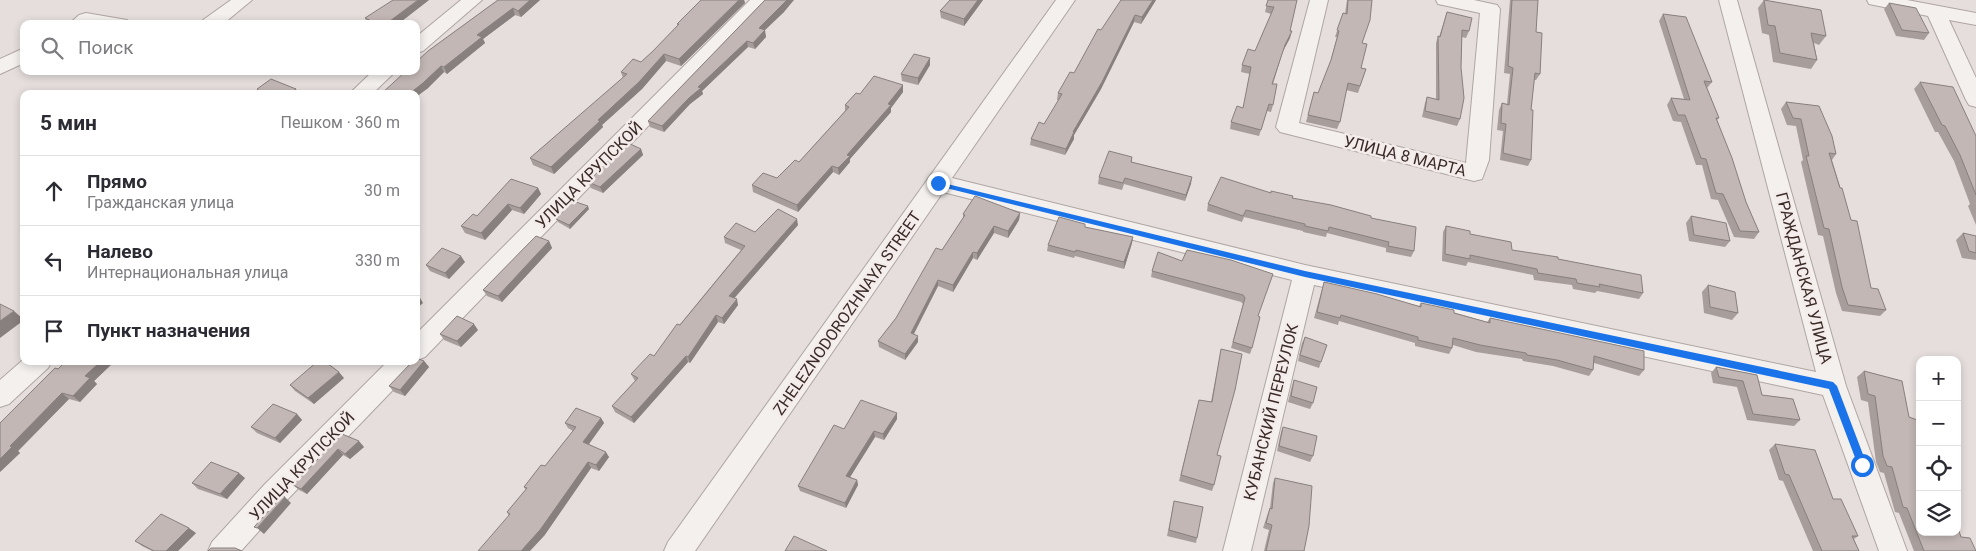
<!DOCTYPE html>
<html lang="ru">
<head>
<meta charset="utf-8">
<style>
	body { margin:0; font-family:Roboto,sans-serif; background:#f7f7f7; color:#2b2b33 }
	.controls { position:absolute; right:15px; bottom:15px; display:grid; overflow:hidden; border-radius:10px; box-shadow:0 2px 8px #0003 }
	.controls button { width:45px; height:45px; display:grid; place-items:center; padding:0; border:0; border-bottom:1px solid #e1e1e2; background:#fff; color:#2b2b33; font:25px sans-serif }
	.stop { position:absolute; width:15px; height:15px; margin:-11px; border:4px solid #1a73e8; border-radius:50%; background:#fff }
	.stop.end { background:#1a73e8; border-color:#fff; box-shadow:0 1px 5px #0008 }
	.list { margin:0; padding:0; list-style:none }
	h2 { display:flex; justify-content:space-between; align-items:center; height:65px; margin:0; padding:0 20px; font-size:21px }
	h2 small { font-size:16px; font-weight:400; color:#7c7c81 }
	.list li { display:grid; grid-template-columns:32px 1fr auto; gap:15px; align-items:center; box-sizing:border-box; height:70px; padding:0 20px; border-top:1px solid #e1e1e2 }
	.list b { display:block; font-size:19px; white-space:nowrap }
	.list p { margin:0; font-size:16px; white-space:nowrap; color:#7c7c81 }
	.list em { font-size:16px; font-style:normal; color:#7c7c81 }
	.icon { flex:none; width:28px; height:28px; fill:none; stroke:currentColor; stroke-width:2; stroke-linecap:round; stroke-linejoin:round }
	.map { position:relative; flex:none; width:1976px; height:551px; overflow:hidden }
	.search { position:absolute; background:#fff; box-shadow:0 2px 8px #0003; left:20px; top:20px; width:400px; height:55px; display:flex; align-items:center; gap:12px; box-sizing:border-box; padding:0 18px; border-radius:10px; color:#7c7c81; font-size:19px }
	.panel { position:absolute; background:#fff; box-shadow:0 2px 8px #0003; left:20px; top:90px; width:400px; height:275px; border-radius:10px }
	.map>svg:first-child { display:block }
	.lines { fill:none; stroke-linecap:round; stroke-linejoin:round }
	.minor-casing { stroke:#afa5a2; stroke-width:2 }
	.minor { fill:#f4f0ee; fill-rule:evenodd }
	.wall { fill:#a79d9b }
	.shaded-wall { fill:#88807e }
	.building { fill:#c2b7b4; stroke:#88807e }
	.route { fill:#1a73e8 }
	.labels { text-anchor:middle; dominant-baseline:central; stroke-width:5; stroke-linejoin:round; paint-order:stroke }
	.street-label { font-size:16px; fill:#3b2b27; stroke:#f3eceb }
</style>
</head>
<body>
<div class="map">
<svg width="1976" height="551" viewBox="0 0 1976 551">
	<rect width="100%" height="100%" fill="#e5dedc"/>
	<g class="lines">
		<defs>
			<path id="minor" d="M 231,0 L 252,0 L 223,24 L 201,24 L 203,20 Z
				M 461,0 L 482,0 L 423,51 L 416,53 L 416,37 Z
				M 750,0 L 770,0 L 425,357 L 417,360 L 414,368 L 285,502 L 241,551 L 208,551 L 212,542 L 265,484 L 388,361 L 416,361 L 416,334 Z
				M 1056,0 L 1075,0 L 952,178 L 1305,265 L 1816,372 L 1719,0 L 1737,0 L 1846,386 L 1907,551 L 1879,551 L 1823,395 L 1314,285 L 1251,551 L 1223,551 L 1292,280 L 943,192 L 695,551 L 664,551 L 668,542 Z
				M 1310,0 L 1328,0 L 1299,123 L 1466,163 L 1480,13 L 1438,4 L 1436,0 L 1474,0 L 1497,5 L 1500,9 L 1489,160 L 1482,179 L 1474,181 L 1280,132 L 1276,127 Z
				M 1867,0 L 1907,0 L 1976,13 L 1976,25 L 1949,20 L 1976,78 L 1976,107 L 1969,105 L 1966,100 L 1928,16 L 1869,4 Z
				M 86,13 L 127,20 L 129,24 L 69,24 L 79,15 Z
				M 24,48 L 24,63 L 0,74 L 0,59 Z
				M 373,71 L 396,71 L 372,94 L 349,94 Z
				M 24,359 L 24,361 L 52,361 L 48,368 L 9,404 L 0,407 L 0,380 Z"/>
		</defs>
		<use href="#minor" class="minor-casing"/>
		<use href="#minor" class="minor"/>
	</g>
	<path class="wall" d="M 429,0 L 398,24 L 368,24 L 365,18 Z
		M 498,0 L 540,0 L 521,17 L 515,15 L 483,39 L 485,43 L 447,74 L 444,72 L 427,89 L 428,51 Z
		M 701,0 L 744,0 L 745,3 L 681,66 L 666,61 L 642,89 L 602,125 L 603,127 L 554,174 L 533,165 L 530,158 L 623,78 L 621,72 L 641,62 L 653,51 L 678,26 L 677,24 Z
		M 765,0 L 784,12 L 764,30 L 766,37 L 755,49 L 748,47 L 702,91 L 703,94 L 690,104 L 664,132 L 650,127 L 648,121 Z
		M 950,0 L 983,0 L 964,26 L 941,18 L 940,11 Z
		M 1156,0 L 1141,24 L 1134,22 L 1101,89 L 1074,135 L 1074,139 L 1065,155 L 1030,145 L 1031,139 L 1044,124 L 1059,100 L 1057,100 L 1058,93 L 1074,73 L 1101,30 Z
		M 1268,0 L 1297,0 L 1290,31 L 1290,38 L 1283,51 L 1273,84 L 1273,105 L 1271,112 L 1267,111 L 1259,136 L 1230,129 L 1231,122 L 1243,108 L 1250,74 L 1241,72 L 1242,65 L 1255,51 L 1271,14 L 1265,12 Z
		M 1347,0 L 1372,0 L 1362,43 L 1361,68 L 1366,69 L 1358,93 L 1346,90 L 1340,122 L 1337,129 L 1306,122 L 1314,92 L 1318,93 L 1330,63 L 1337,37 L 1335,37 L 1343,13 L 1345,14 Z
		M 1510,0 L 1538,0 L 1536,32 L 1540,74 L 1536,80 L 1534,80 L 1531,110 L 1531,160 L 1528,166 L 1500,160 L 1503,131 L 1497,130 L 1499,110 L 1502,103 L 1507,104 L 1510,74 L 1504,73 Z
		M 1764,0 L 1826,36 L 1819,45 L 1814,43 L 1817,60 L 1811,69 L 1773,62 L 1769,35 L 1762,33 L 1758,8 Z
		M 1889,3 L 1929,33 L 1924,40 L 1896,36 L 1884,9 Z
		M 1447,12 L 1469,31 L 1466,38 L 1462,37 L 1461,67 L 1460,119 L 1457,126 L 1422,117 L 1425,103 L 1427,97 L 1436,99 L 1436,43 L 1438,36 L 1439,37 Z
		M 1663,14 L 1712,82 L 1707,88 L 1719,118 L 1717,120 L 1746,202 L 1759,232 L 1754,239 L 1734,237 L 1718,200 L 1711,199 L 1702,165 L 1696,165 L 1681,122 L 1673,121 L 1667,105 L 1671,98 L 1684,99 L 1659,21 Z
		M 930,58 L 930,65 L 918,85 L 902,81 L 901,74 Z
		M 1920,82 L 1976,136 L 1976,225 L 1968,206 L 1970,204 L 1954,161 L 1938,132 L 1935,132 L 1914,89 Z
		M 903,85 L 903,92 L 891,108 L 891,112 L 850,159 L 850,162 L 839,175 L 833,172 L 798,212 L 753,192 L 752,185 L 777,178 L 799,162 L 845,111 L 845,105 L 860,94 Z
		M 1786,102 L 1836,154 L 1832,160 L 1871,288 L 1886,310 L 1880,316 L 1842,311 L 1836,293 L 1823,236 L 1818,235 L 1801,162 L 1803,160 L 1796,126 L 1787,125 L 1781,109 Z
		M 641,149 L 643,155 L 603,193 L 591,188 L 588,182 Z
		M 1132,157 L 1132,162 L 1192,177 L 1185,201 L 1124,184 L 1122,190 L 1098,184 L 1099,177 Z
		M 538,188 L 541,194 L 524,214 L 512,210 L 485,240 L 465,233 L 461,226 L 477,216 Z
		M 1271,193 L 1292,198 L 1371,218 L 1414,251 L 1411,257 L 1386,252 L 1386,248 L 1327,233 L 1326,237 L 1303,232 L 1303,231 L 1244,217 L 1242,222 L 1207,211 L 1208,204 Z
		M 589,209 L 570,229 L 558,222 L 556,219 Z
		M 1020,213 L 1019,220 L 1008,238 L 994,233 L 977,260 L 973,258 L 953,292 L 938,286 L 914,334 L 918,342 L 905,360 L 879,347 L 878,341 L 896,318 L 963,219 L 963,214 Z
		M 1691,216 L 1730,241 L 1725,247 L 1689,241 L 1686,223 Z
		M 1085,224 L 1085,227 L 1133,237 L 1132,243 L 1124,269 L 1075,256 L 1074,258 L 1047,251 L 1048,245 Z
		M 798,225 L 734,298 L 738,305 L 724,324 L 718,322 L 690,363 L 688,362 L 634,423 L 615,412 L 612,406 L 635,381 L 631,374 L 654,356 L 741,250 L 725,243 L 724,237 Z
		M 1446,226 L 1512,250 L 1558,259 L 1643,293 L 1639,299 L 1597,291 L 1595,293 L 1573,289 L 1572,285 L 1534,280 L 1533,275 L 1468,262 L 1466,266 L 1442,261 L 1443,232 Z
		M 1963,233 L 1976,236 L 1976,260 L 1962,258 L 1956,240 Z
		M 549,241 L 552,248 L 502,302 L 487,296 L 483,290 Z
		M 1231,260 L 1258,316 L 1252,348 L 1250,354 L 1231,348 L 1243,304 L 1241,302 L 1151,277 L 1152,271 Z
		M 465,262 L 449,279 L 430,271 L 426,265 Z
		M 1324,282 L 1419,306 L 1421,303 L 1487,322 L 1490,318 L 1644,370 L 1639,376 L 1594,363 L 1593,370 L 1589,376 L 1553,366 L 1523,361 L 1522,359 L 1476,352 L 1453,345 L 1452,348 L 1449,354 L 1415,346 L 1415,343 L 1339,321 L 1338,325 L 1314,318 L 1322,289 Z
		M 1708,285 L 1738,313 L 1732,320 L 1704,313 L 1702,292 Z
		M 478,330 L 461,347 L 444,340 L 440,334 Z
		M 1305,337 L 1321,362 L 1319,368 L 1298,361 L 1302,343 Z
		M 1221,349 L 1214,485 L 1212,491 L 1179,481 L 1199,400 L 1211,402 L 1220,355 Z
		M 66,361 L 115,361 L 94,381 L 97,384 L 80,402 L 69,399 L 18,451 L 20,453 L 0,472 L 58,369 Z
		M 424,361 L 429,367 L 405,396 L 394,392 L 389,386 Z
		M 1716,367 L 1757,375 L 1762,395 L 1800,420 L 1794,426 L 1747,420 L 1737,387 L 1713,383 L 1711,373 Z
		M 1864,371 L 1902,381 L 1920,532 L 1961,537 L 1976,551 L 1914,551 L 1899,513 L 1895,512 L 1884,473 L 1880,472 L 1876,462 L 1868,402 L 1861,400 L 1857,377 Z
		M 344,378 L 314,404 L 295,391 L 290,385 Z
		M 1294,380 L 1313,403 L 1310,409 L 1288,402 L 1292,386 Z
		M 897,413 L 897,419 L 884,440 L 875,437 L 850,477 L 857,480 L 858,485 L 846,508 L 800,491 L 798,486 L 844,429 Z
		M 297,414 L 302,420 L 280,443 L 257,433 L 251,427 Z
		M 601,418 L 604,423 L 589,444 L 609,457 L 599,471 L 591,468 L 544,536 L 509,516 L 507,512 L 526,490 L 524,487 L 545,466 L 573,431 L 568,428 L 565,423 Z
		M 1283,427 L 1313,456 L 1310,462 L 1277,451 L 1281,432 Z
		M 342,434 L 364,447 L 350,459 L 343,455 L 307,494 L 299,490 L 293,485 Z
		M 1775,444 L 1833,499 L 1858,536 L 1854,539 L 1859,551 L 1813,551 L 1783,481 L 1779,480 L 1769,450 Z
		M 245,478 L 227,499 L 198,489 L 192,483 Z
		M 1275,478 L 1304,551 L 1264,551 L 1269,530 L 1263,528 L 1268,513 L 1270,508 L 1273,483 Z
		M 1174,501 L 1197,538 L 1196,543 L 1167,536 Z
		M 196,533 L 178,551 L 152,551 L 142,546 L 135,541 Z"/>
	<path class="shaded-wall" d="M 418,0 L 429,0 L 398,24 L 386,24 Z
		M 530,0 L 540,0 L 521,17 L 518,11 Z
		M 739,0 L 744,0 L 745,3 L 681,66 L 679,59 Z
		M 787,0 L 794,0 L 784,12 L 760,35 L 759,28 Z
		M 978,0 L 983,0 L 964,26 L 964,19 Z
		M 1153,0 L 1156,0 L 1141,24 L 1142,17 Z
		M 513,8 L 515,15 L 483,39 L 485,43 L 447,74 L 444,67 L 477,35 Z
		M 1135,15 L 1134,22 L 1101,89 L 1074,135 L 1074,139 L 1065,155 L 1066,149 L 1073,132 Z
		M 765,30 L 766,37 L 755,49 L 753,43 Z
		M 1292,31 L 1290,38 L 1283,51 L 1285,45 Z
		M 747,41 L 748,47 L 702,91 L 703,94 L 690,104 L 664,132 L 662,126 L 698,87 Z
		M 664,54 L 666,61 L 642,89 L 602,125 L 603,127 L 554,174 L 551,167 Z
		M 930,58 L 930,65 L 918,85 L 918,78 Z
		M 441,66 L 444,72 L 427,89 L 416,97 L 416,94 L 409,94 Z
		M 903,85 L 903,92 L 891,108 L 891,112 L 850,159 L 850,162 L 839,175 L 838,168 L 847,155 Z
		M 296,89 L 299,94 L 289,94 Z
		M 641,149 L 643,155 L 603,193 L 600,187 Z
		M 832,166 L 833,172 L 798,212 L 797,205 Z
		M 1192,177 L 1191,184 L 1185,201 L 1186,195 Z
		M 538,188 L 541,194 L 524,214 L 520,208 Z
		M 508,204 L 512,210 L 485,240 L 481,233 Z
		M 588,206 L 589,209 L 570,229 L 569,225 Z
		M 1020,213 L 1019,220 L 1008,238 L 1008,231 Z
		M 797,219 L 798,225 L 731,302 L 729,296 Z
		M 994,226 L 994,233 L 977,260 L 977,253 Z
		M 1133,237 L 1132,243 L 1124,269 L 1124,262 Z
		M 549,241 L 552,248 L 502,302 L 498,296 Z
		M 973,252 L 973,258 L 953,292 L 953,285 Z
		M 461,256 L 465,262 L 449,279 L 445,273 Z
		M 938,280 L 938,286 L 911,339 L 911,333 Z
		M 419,296 L 423,303 L 416,309 L 416,299 Z
		M 737,299 L 738,305 L 724,324 L 722,318 Z
		M 14,311 L 24,320 L 0,338 L 0,321 Z
		M 716,315 L 718,322 L 690,363 L 688,357 Z
		M 474,324 L 478,330 L 461,347 L 457,341 Z
		M 918,336 L 918,342 L 905,360 L 905,354 Z
		M 686,356 L 688,362 L 634,423 L 631,417 Z
		M 101,361 L 115,361 L 94,381 L 97,384 L 80,402 L 73,396 L 85,376 Z
		M 424,361 L 429,367 L 405,396 L 400,390 Z
		M 339,372 L 344,378 L 314,404 L 308,398 Z
		M 62,393 L 69,399 L 18,451 L 20,453 L 0,472 L 0,459 L 10,446 Z
		M 897,413 L 897,419 L 884,440 L 883,434 Z
		M 297,414 L 302,420 L 280,443 L 275,438 Z
		M 601,418 L 604,423 L 586,448 L 583,442 Z
		M 874,431 L 875,437 L 847,482 L 846,476 Z
		M 359,441 L 364,447 L 350,459 L 345,454 Z
		M 338,449 L 343,455 L 307,494 L 301,489 Z
		M 606,452 L 609,457 L 599,471 L 596,465 Z
		M 588,462 L 591,468 L 544,536 L 530,551 L 521,551 Z
		M 239,473 L 245,478 L 227,499 L 220,494 Z
		M 857,480 L 858,485 L 846,508 L 845,503 Z
		M 285,497 L 291,503 L 264,534 L 257,528 Z
		M 189,528 L 196,533 L 178,551 L 166,551 Z"/>
	<path class="building" d="M 393,0 L 418,0 L 386,24 L 378,24 L 365,18 Z
		M 498,0 L 530,0 L 518,11 L 513,8 L 477,35 L 482,37 L 444,67 L 441,66 L 423,83 L 409,94 L 381,94 L 406,71 L 416,71 L 416,62 L 428,51 Z
		M 701,0 L 739,0 L 679,59 L 664,54 L 639,82 L 598,120 L 600,121 L 551,167 L 530,158 L 627,74 L 621,72 L 633,59 L 641,62 L 653,51 L 679,24 L 677,24 Z
		M 765,0 L 787,0 L 759,28 L 765,30 L 753,43 L 747,41 L 698,87 L 701,88 L 689,98 L 662,126 L 648,121 Z
		M 950,0 L 978,0 L 964,19 L 940,11 Z
		M 1121,0 L 1153,0 L 1142,17 L 1135,15 L 1102,82 L 1073,132 L 1074,132 L 1066,149 L 1031,139 L 1039,122 L 1044,124 L 1062,94 L 1058,93 L 1070,72 L 1074,73 L 1098,29 L 1101,30 Z
		M 1268,0 L 1297,0 L 1290,31 L 1292,31 L 1285,45 L 1272,84 L 1277,84 L 1273,105 L 1269,104 L 1261,130 L 1231,122 L 1237,106 L 1243,108 L 1251,67 L 1242,65 L 1248,49 L 1255,51 L 1274,7 L 1266,6 Z
		M 1348,0 L 1372,0 L 1370,20 L 1362,43 L 1367,44 L 1361,68 L 1366,69 L 1360,86 L 1348,83 L 1340,122 L 1308,115 L 1314,92 L 1318,93 L 1331,60 L 1339,31 L 1337,30 L 1343,13 L 1347,14 Z
		M 1512,0 L 1538,0 L 1536,32 L 1542,33 L 1540,74 L 1535,73 L 1531,110 L 1533,110 L 1531,160 L 1503,153 L 1506,124 L 1501,123 L 1502,103 L 1509,105 L 1513,68 L 1508,66 Z
		M 1764,0 L 1821,10 L 1826,36 L 1811,33 L 1817,60 L 1780,53 L 1775,26 L 1768,25 Z
		M 1889,3 L 1916,8 L 1929,33 L 1902,30 Z
		M 1447,12 L 1472,18 L 1469,31 L 1462,30 L 1461,67 L 1464,98 L 1460,119 L 1425,111 L 1427,97 L 1439,100 L 1438,36 L 1440,37 Z
		M 1663,14 L 1686,17 L 1712,82 L 1704,81 L 1719,118 L 1716,118 L 1732,158 L 1746,202 L 1759,232 L 1740,231 L 1723,194 L 1716,193 L 1706,159 L 1701,158 L 1685,115 L 1678,115 L 1671,98 L 1690,100 Z
		M 914,54 L 930,58 L 918,78 L 901,74 Z
		M 874,76 L 903,85 L 888,104 L 891,105 L 847,155 L 850,156 L 838,168 L 832,166 L 797,205 L 752,185 L 763,173 L 777,178 L 795,160 L 799,162 L 849,107 L 845,105 L 856,93 L 860,94 Z
		M 271,79 L 296,89 L 289,94 L 256,94 L 260,91 L 257,89 Z
		M 1920,82 L 1953,87 L 1976,136 L 1976,195 L 1960,155 L 1945,126 L 1942,125 Z
		M 1786,102 L 1819,106 L 1832,136 L 1836,154 L 1829,153 L 1840,188 L 1842,188 L 1851,220 L 1857,221 L 1871,288 L 1878,289 L 1886,310 L 1848,305 L 1842,287 L 1829,229 L 1824,228 L 1806,156 L 1809,156 L 1801,119 L 1793,118 Z
		M 626,142 L 641,149 L 600,187 L 588,182 Z
		M 1109,151 L 1132,157 L 1131,162 L 1192,177 L 1186,195 L 1125,178 L 1123,183 L 1099,177 Z
		M 1221,177 L 1271,193 L 1271,191 L 1293,196 L 1292,198 L 1331,205 L 1371,216 L 1371,218 L 1416,227 L 1414,251 L 1388,246 L 1389,242 L 1329,227 L 1328,231 L 1305,226 L 1305,224 L 1246,210 L 1243,216 L 1208,204 Z
		M 511,179 L 538,188 L 520,208 L 508,204 L 481,233 L 461,226 L 473,214 L 477,216 Z
		M 975,196 L 1020,213 L 1008,231 L 994,226 L 977,253 L 973,252 L 953,285 L 938,280 L 911,333 L 918,336 L 905,354 L 878,341 L 896,318 L 936,248 L 942,250 L 965,215 L 963,214 Z
		M 573,201 L 588,206 L 569,225 L 556,219 Z
		M 778,209 L 797,219 L 729,296 L 737,299 L 722,318 L 716,315 L 688,357 L 686,356 L 631,417 L 612,406 L 638,378 L 631,374 L 650,354 L 654,356 L 677,324 L 680,325 L 745,246 L 724,237 L 736,223 L 755,232 Z
		M 1691,216 L 1726,223 L 1730,241 L 1694,235 Z
		M 1059,217 L 1085,224 L 1085,227 L 1133,237 L 1124,262 L 1076,250 L 1075,252 L 1048,245 Z
		M 1446,226 L 1470,231 L 1470,234 L 1511,242 L 1512,250 L 1558,257 L 1558,259 L 1641,275 L 1643,293 L 1599,284 L 1600,287 L 1577,283 L 1576,279 L 1538,273 L 1537,269 L 1470,255 L 1470,259 L 1445,254 Z
		M 1963,233 L 1976,236 L 1976,253 L 1969,251 Z
		M 536,236 L 549,241 L 498,296 L 483,290 Z
		M 442,248 L 461,256 L 445,273 L 426,265 Z
		M 1187,250 L 1231,260 L 1273,274 L 1258,316 L 1260,317 L 1252,348 L 1233,342 L 1245,298 L 1243,295 L 1152,271 L 1158,252 L 1182,261 Z
		M 1324,282 L 1377,294 L 1421,307 L 1421,303 L 1454,310 L 1454,313 L 1490,323 L 1490,318 L 1644,351 L 1644,370 L 1594,356 L 1593,370 L 1557,360 L 1527,355 L 1526,353 L 1480,345 L 1453,338 L 1452,348 L 1418,340 L 1418,337 L 1341,315 L 1340,318 L 1317,312 Z
		M 1708,285 L 1735,292 L 1738,313 L 1710,307 Z
		M 0,304 L 14,311 L 0,321 Z
		M 457,316 L 474,324 L 457,341 L 440,334 Z
		M 1305,337 L 1327,345 L 1321,362 L 1300,355 Z
		M 1221,349 L 1242,354 L 1235,390 L 1217,455 L 1221,456 L 1214,485 L 1181,475 L 1199,400 L 1212,402 Z
		M 416,358 L 424,361 L 400,390 L 389,386 L 411,363 L 412,361 L 416,361 Z
		M 66,361 L 101,361 L 85,376 L 90,378 L 73,396 L 62,393 L 10,446 L 12,447 L 0,459 L 0,423 L 55,368 L 58,369 Z
		M 318,361 L 324,361 L 339,372 L 308,398 L 290,385 Z
		M 1716,367 L 1757,375 L 1762,395 L 1793,399 L 1800,420 L 1753,414 L 1743,381 L 1719,377 Z
		M 1864,371 L 1902,381 L 1909,417 L 1920,421 L 1920,532 L 1957,532 L 1957,525 L 1961,537 L 1970,538 L 1976,551 L 1924,551 L 1907,508 L 1903,507 L 1892,467 L 1887,466 L 1883,456 L 1875,396 L 1868,394 Z
		M 1294,380 L 1317,387 L 1313,403 L 1291,396 Z
		M 861,400 L 897,413 L 883,434 L 874,431 L 846,476 L 857,480 L 845,503 L 798,486 L 834,425 L 844,429 Z
		M 273,404 L 297,414 L 275,438 L 251,427 Z
		M 576,408 L 601,418 L 583,442 L 606,452 L 596,465 L 588,462 L 540,530 L 521,551 L 478,551 L 510,514 L 507,512 L 527,488 L 524,487 L 541,465 L 545,466 L 576,427 L 565,423 Z
		M 1283,427 L 1317,436 L 1313,456 L 1279,446 Z
		M 342,434 L 359,441 L 345,454 L 338,449 L 301,489 L 293,485 Z
		M 1775,444 L 1815,450 L 1833,499 L 1841,499 L 1858,536 L 1852,536 L 1859,551 L 1822,551 L 1789,475 L 1785,474 Z
		M 211,462 L 239,473 L 220,494 L 192,483 Z
		M 1275,478 L 1312,486 L 1309,526 L 1304,551 L 1266,551 L 1272,525 L 1266,523 L 1270,508 L 1272,509 Z
		M 282,496 L 285,497 L 257,528 L 254,527 Z
		M 1174,501 L 1203,507 L 1197,538 L 1169,530 Z
		M 161,514 L 189,528 L 166,551 L 154,551 L 135,541 Z
		M 794,536 L 827,551 L 785,551 Z
		M 211,548 L 235,548 L 242,551 L 208,551 Z"/>
	<path class="route" d="M 935,181 L 1305,271 L 1833,382 L 1837,386 L 1867,465 L 1862,469 L 1859,468 L 1829,389 L 1305,277 L 938,186 L 934,183 Z"/>
	<g class="labels">
		<g class="street-label">
			<text transform="translate(1405 156) rotate(14)">УЛИЦА 8 МАРТА</text>
			<text transform="translate(589 175) rotate(-45)">УЛИЦА КРУПСКОЙ</text>
			<text transform="translate(1804 278) rotate(75)">ГРАЖДАНСКАЯ УЛИЦА</text>
			<text transform="translate(847 313) rotate(-55)">ZHELEZNODOROZHNAYA STREET</text>
			<text transform="translate(1271 412) rotate(-76)">КУБАНСКИЙ ПЕРЕУЛОК</text>
			<text transform="translate(302 466) rotate(-46)">УЛИЦА КРУПСКОЙ</text>
		</g>
	</g>
</svg>
<div class="controls">
<button>+</button>
<button>−</button>
<button><svg class="icon" aria-label="locate" viewBox="0 0 24 24"><circle cx="12" cy="12" r="6"/><path d="M12 2v4M12 18v4M2 12h4M18 12h4"/></svg></button>
<button><svg class="icon" aria-label="layers" viewBox="0 0 24 24"><path d="M12 4l9 5-9 5-9-5zM3 14l9 5 9-5"/></svg></button>
</div>
<div class="stop" style="left:1862px;top:465px"></div>
<div class="stop end" style="left:938px;top:183px"></div>
<div class="search"><svg class="icon" aria-label="search" viewBox="0 0 24 24"><circle cx="10" cy="10" r="6"/><path d="M15 15l6 6"/></svg>Поиск</div>
<section class="panel">
<h2>5 мин<small>Пешком · 360 m</small></h2>
<ul class="list">
<li><svg class="icon" aria-label="ahead" viewBox="0 0 24 24"><path d="M12 20V5M6 11l6-6 6 6"/></svg><div><b>Прямо</b><p>Гражданская улица</p></div><em>30 m</em></li>
<li><svg class="icon" aria-label="left" viewBox="0 0 24 24"><path d="M17 20v-9H6M10 6l-5 5 5 5"/></svg><div><b>Налево</b><p>Интернациональная улица</p></div><em>330 m</em></li>
<li><svg class="icon" aria-label="arrive" viewBox="0 0 24 24"><path d="M6 21V4h12l-3 4 3 4H6"/></svg><div><b>Пункт назначения</b></div></li>
</ul>
</section>
</div>
</body>
</html>
